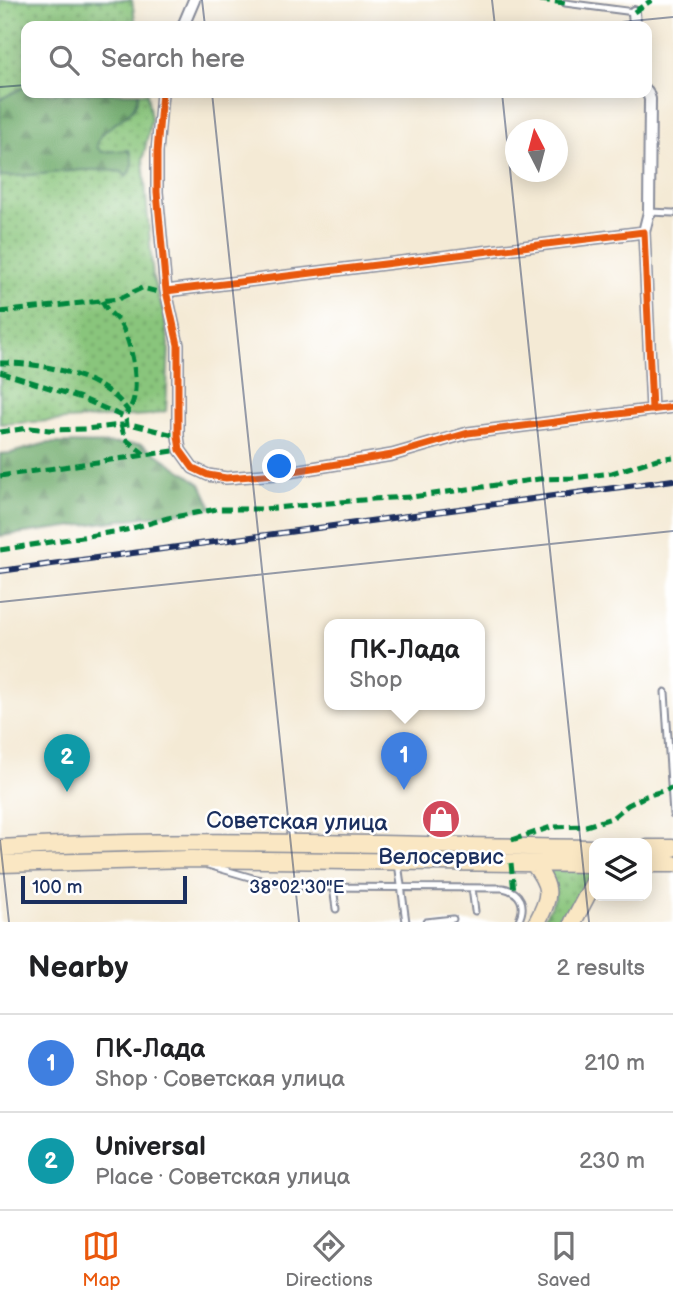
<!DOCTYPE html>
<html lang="en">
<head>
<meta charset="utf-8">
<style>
	body { margin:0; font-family:"Balsamiq Sans",sans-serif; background:#f6f6f6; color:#202124 }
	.controls { position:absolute; right:21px; bottom:21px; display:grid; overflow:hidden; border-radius:14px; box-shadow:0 4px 18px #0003 }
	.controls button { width:63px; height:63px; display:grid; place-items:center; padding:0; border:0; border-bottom:2px solid #e0e0e0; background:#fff; color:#202124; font:35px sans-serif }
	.compass { position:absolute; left:505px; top:119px; width:63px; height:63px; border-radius:50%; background:#fff; box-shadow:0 4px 18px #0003; rotate:354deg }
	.scale { position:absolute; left:21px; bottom:18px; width:166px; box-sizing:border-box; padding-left:7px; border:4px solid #1b2f5e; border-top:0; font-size:19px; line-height:24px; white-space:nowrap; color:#1b2f5e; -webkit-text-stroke:5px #fff; paint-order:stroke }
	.you { position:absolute; left:280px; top:467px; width:24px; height:24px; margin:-18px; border:5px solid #fff; border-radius:50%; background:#1a73e8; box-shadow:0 0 0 10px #1a73e833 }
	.badge { display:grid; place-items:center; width:46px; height:46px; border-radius:50%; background:#ea580c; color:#fff; font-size:23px; font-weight:700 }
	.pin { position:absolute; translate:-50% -58px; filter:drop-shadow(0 2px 4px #0008) }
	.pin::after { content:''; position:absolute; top:37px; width:24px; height:21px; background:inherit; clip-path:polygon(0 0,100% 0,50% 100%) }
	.popup { position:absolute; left:324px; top:619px; width:161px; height:91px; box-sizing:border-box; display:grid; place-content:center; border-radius:14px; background:#fff; filter:drop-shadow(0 2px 5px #0005); font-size:23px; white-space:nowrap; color:#757577 }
	.popup b { font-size:26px; color:#202124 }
	.popup::after { content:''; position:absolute; left:50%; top:100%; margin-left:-14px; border:14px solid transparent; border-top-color:#fff }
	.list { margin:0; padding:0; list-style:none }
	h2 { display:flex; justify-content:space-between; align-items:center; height:91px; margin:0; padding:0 28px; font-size:30px }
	h2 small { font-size:23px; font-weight:400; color:#757577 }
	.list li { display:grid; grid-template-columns:46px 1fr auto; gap:21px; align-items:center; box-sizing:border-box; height:98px; padding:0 28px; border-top:2px solid #e0e0e0 }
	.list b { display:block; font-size:26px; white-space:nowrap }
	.list p { margin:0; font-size:23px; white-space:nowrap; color:#757577 }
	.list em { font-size:23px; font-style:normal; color:#757577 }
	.icon { flex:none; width:38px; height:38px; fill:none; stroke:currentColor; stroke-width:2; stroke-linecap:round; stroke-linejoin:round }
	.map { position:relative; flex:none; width:673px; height:922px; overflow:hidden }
	.search { position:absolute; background:#fff; box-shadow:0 4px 18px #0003; left:21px; right:21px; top:21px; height:77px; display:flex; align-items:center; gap:18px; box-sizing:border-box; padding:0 24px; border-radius:14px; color:#757577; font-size:26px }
	.sheet { height:287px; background:#fff }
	nav { display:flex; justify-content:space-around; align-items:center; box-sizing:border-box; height:98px; border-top:2px solid #e0e0e0; background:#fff; font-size:19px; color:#757577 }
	nav a { display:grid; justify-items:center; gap:4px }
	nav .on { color:#ea580c }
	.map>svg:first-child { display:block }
	.grass { fill:url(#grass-dots); stroke:#527a6c; stroke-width:2 }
	.forest { fill:url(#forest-firs); stroke:#446c64; stroke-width:2 }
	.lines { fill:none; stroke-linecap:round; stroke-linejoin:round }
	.lane-casing { stroke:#888c9a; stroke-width:9 }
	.street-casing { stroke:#888c9a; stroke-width:14 }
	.secondary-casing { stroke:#888c9a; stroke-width:19 }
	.lane { stroke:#fff; stroke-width:5 }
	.street { stroke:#fff; stroke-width:10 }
	.secondary { stroke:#fae7c3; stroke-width:16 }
	.rail-casing { stroke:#1b2f5e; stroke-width:6 }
	.rail { stroke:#fff; stroke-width:3.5; stroke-dasharray:10; stroke-linecap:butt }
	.quiet { stroke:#00873e; stroke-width:5; stroke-dasharray:10 5; stroke-linecap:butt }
	.cycleway-casing { stroke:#fff; stroke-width:11 }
	.cycleway { stroke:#e8590c; stroke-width:7 }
	.ticks { fill:none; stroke:#1b2f5e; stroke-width:2; stroke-opacity:0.45 }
	.labels { text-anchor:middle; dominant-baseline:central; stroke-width:5; stroke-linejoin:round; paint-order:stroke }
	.street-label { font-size:23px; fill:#1b2f5e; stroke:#fff }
	.poi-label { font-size:23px; fill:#1b2f5e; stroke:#fff }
	.ticks-label { font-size:18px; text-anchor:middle; fill:#1b2f5e; stroke:#fff; stroke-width:5; stroke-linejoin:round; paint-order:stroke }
</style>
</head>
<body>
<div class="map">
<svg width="673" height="922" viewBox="0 0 673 922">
	<defs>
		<pattern id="grass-dots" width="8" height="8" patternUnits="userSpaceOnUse" patternTransform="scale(1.75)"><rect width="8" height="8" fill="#89c57b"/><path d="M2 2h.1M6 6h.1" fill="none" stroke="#6fa068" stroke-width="1.8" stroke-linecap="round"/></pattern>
		<pattern id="forest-firs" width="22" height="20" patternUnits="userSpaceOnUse" patternTransform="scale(1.75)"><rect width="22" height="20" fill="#6eaa6b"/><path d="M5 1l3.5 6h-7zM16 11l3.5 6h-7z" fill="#5a8b5b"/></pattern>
	</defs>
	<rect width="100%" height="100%" fill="#fff"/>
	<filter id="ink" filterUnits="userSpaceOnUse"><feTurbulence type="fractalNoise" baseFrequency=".0143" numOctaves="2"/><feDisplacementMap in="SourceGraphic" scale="14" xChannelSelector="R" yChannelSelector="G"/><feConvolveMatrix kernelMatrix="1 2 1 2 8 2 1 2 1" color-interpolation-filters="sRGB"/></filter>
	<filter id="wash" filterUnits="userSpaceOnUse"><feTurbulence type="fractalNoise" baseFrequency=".00686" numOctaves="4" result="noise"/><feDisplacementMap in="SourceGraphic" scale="28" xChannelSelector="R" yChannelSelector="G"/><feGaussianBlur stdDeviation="1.57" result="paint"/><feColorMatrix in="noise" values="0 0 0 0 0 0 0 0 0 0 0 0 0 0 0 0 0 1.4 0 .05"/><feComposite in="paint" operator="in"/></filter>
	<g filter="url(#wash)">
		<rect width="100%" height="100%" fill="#f4ead5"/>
		<path class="grass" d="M 0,0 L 132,0 L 136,26 L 26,26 L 26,93 L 147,93 L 151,120 L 143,159 L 153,278 L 163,311 L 169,344 L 166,411 L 149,415 L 0,424 Z
			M 548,870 L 594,870 L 566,922 L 542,922 L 555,898 Z"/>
		<path class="forest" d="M 26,86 L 26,93 L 139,93 C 137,98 136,105 133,109 C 121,124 99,127 97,147 L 102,152 L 129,150 C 134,161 133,168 126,177 L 122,172 C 81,165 41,178 0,176 L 0,99 Z
			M 47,443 L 142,444 L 201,484 L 212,508 L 0,536 L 0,454 L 11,453 Z"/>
	</g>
	<g filter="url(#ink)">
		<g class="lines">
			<defs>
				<path id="lane" d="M 565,3 L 634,12
					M 649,212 L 673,213
					M 665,692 L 673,814
					M 290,827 L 290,841
					M 398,863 L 406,922
					M 208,865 L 256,879 L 307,887 L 503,888 C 521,892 527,905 518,922
					M 333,887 L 336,909
					M 472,888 L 475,911
					M 426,922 L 453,919"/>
				<path id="street" d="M 634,12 L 635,26
					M 183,26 L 194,0
					M 162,93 L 157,152 L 157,192 L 166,291 L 178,345 L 178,436 L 180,450 L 193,468 L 208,475 L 226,478 L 276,474 L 392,455 L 468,433 L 673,407
					M 644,232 L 649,212 L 650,99 L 647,91
					M 166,291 L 644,232 L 652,410"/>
				<path id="secondary" d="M 0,848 C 198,836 396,846 594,848
					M 647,848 L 673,848
					M 533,863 C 552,887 551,896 537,922
					M 0,864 L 191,859 L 594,864
					M 647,864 L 673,864
					M 573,922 L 594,882"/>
			</defs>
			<use href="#lane" class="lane-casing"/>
			<use href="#street" class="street-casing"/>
			<use href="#secondary" class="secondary-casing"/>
			<use href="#lane" class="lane"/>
			<use href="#street" class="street"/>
			<use href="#secondary" class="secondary"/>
			<defs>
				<path id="rail" d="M 0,571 L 673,480"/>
			</defs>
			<use href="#rail" class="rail-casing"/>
			<use href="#rail" class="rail"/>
			<path class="quiet" d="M 540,0 L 565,3
				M 634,12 L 652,0
				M 102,301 C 106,311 113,314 119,322 C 132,340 143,394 128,411
				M 0,312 L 118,299 L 142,288 L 158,292 L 166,291
				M 0,363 C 41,362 104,375 128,411 L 124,417
				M 0,372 L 81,398 L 124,417 L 127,422
				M 121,425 L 125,439 L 144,454
				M 0,432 L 29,428 L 49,430 L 86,429 L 130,424 L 178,436
				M 0,476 L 180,450
				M 0,550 L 126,530 L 168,518 L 217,509 L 264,509 L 373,499 L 412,497 L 539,479 L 573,478 L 612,473 L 657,459 L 673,457
				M 512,840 L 551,827 L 586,826 L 612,818 L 628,805 L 646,796 L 672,788
				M 511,863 L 514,892"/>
			<defs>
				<path id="cycleway" d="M 162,93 L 157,152 L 157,192 L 166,291 L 178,345 L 178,436 L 180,450 L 193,468 L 208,475 L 226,478 L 276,474 L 392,455 L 468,433 L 673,407
					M 166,291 L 644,232 L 652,410"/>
			</defs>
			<use href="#cycleway" class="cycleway-casing"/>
			<use href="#cycleway" class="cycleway"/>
		</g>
	</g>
	<path class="ticks" d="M 202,0 L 205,26M 492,0 L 495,26M 581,26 L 673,17M 0,87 L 26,85M 212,93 L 299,922M 502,93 L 589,922M 0,602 L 673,531M 0,840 L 9,922"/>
	<defs>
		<symbol id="shop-disc" viewBox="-11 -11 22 22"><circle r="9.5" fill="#d1495b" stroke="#fff"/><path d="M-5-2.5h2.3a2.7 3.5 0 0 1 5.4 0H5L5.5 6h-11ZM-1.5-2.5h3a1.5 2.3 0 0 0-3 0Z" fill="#fff"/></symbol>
	</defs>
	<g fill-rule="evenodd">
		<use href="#shop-disc" x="419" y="797" width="44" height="44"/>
	</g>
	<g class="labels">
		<g class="street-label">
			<text transform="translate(297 822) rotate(1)">Советская улица</text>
		</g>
		<g class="poi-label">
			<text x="441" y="857">Велосервис</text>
		</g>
	</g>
	<g class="ticks-label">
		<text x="297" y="893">38°02'30"E</text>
	</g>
</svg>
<div class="controls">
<button><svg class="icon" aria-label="layers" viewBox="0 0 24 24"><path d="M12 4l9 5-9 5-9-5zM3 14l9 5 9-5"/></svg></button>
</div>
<svg class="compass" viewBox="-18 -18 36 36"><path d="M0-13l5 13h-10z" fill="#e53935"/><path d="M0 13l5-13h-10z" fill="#757577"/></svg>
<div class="scale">100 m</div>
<div class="you"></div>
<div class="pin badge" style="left:404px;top:790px;background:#3f7fe0">1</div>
<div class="popup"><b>ПК-Лада</b>Shop</div>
<div class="pin badge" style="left:67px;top:792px;background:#0f9aa8">2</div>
<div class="search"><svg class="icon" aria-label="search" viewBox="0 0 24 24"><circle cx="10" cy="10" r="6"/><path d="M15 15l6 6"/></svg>Search here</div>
</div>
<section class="sheet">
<h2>Nearby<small>2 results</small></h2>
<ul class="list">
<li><span class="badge" style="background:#3f7fe0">1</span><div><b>ПК-Лада</b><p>Shop · Советская улица</p></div><em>210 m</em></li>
<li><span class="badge" style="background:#0f9aa8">2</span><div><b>Universal</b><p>Place · Советская улица</p></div><em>230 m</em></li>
</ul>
</section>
<nav>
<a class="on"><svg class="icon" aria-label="map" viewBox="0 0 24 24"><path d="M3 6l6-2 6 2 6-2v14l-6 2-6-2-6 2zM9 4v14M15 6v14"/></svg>Map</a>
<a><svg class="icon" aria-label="directions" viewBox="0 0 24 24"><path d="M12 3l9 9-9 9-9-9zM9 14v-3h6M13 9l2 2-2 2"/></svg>Directions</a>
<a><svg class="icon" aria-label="saved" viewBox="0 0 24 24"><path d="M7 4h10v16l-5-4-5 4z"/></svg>Saved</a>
</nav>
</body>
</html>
